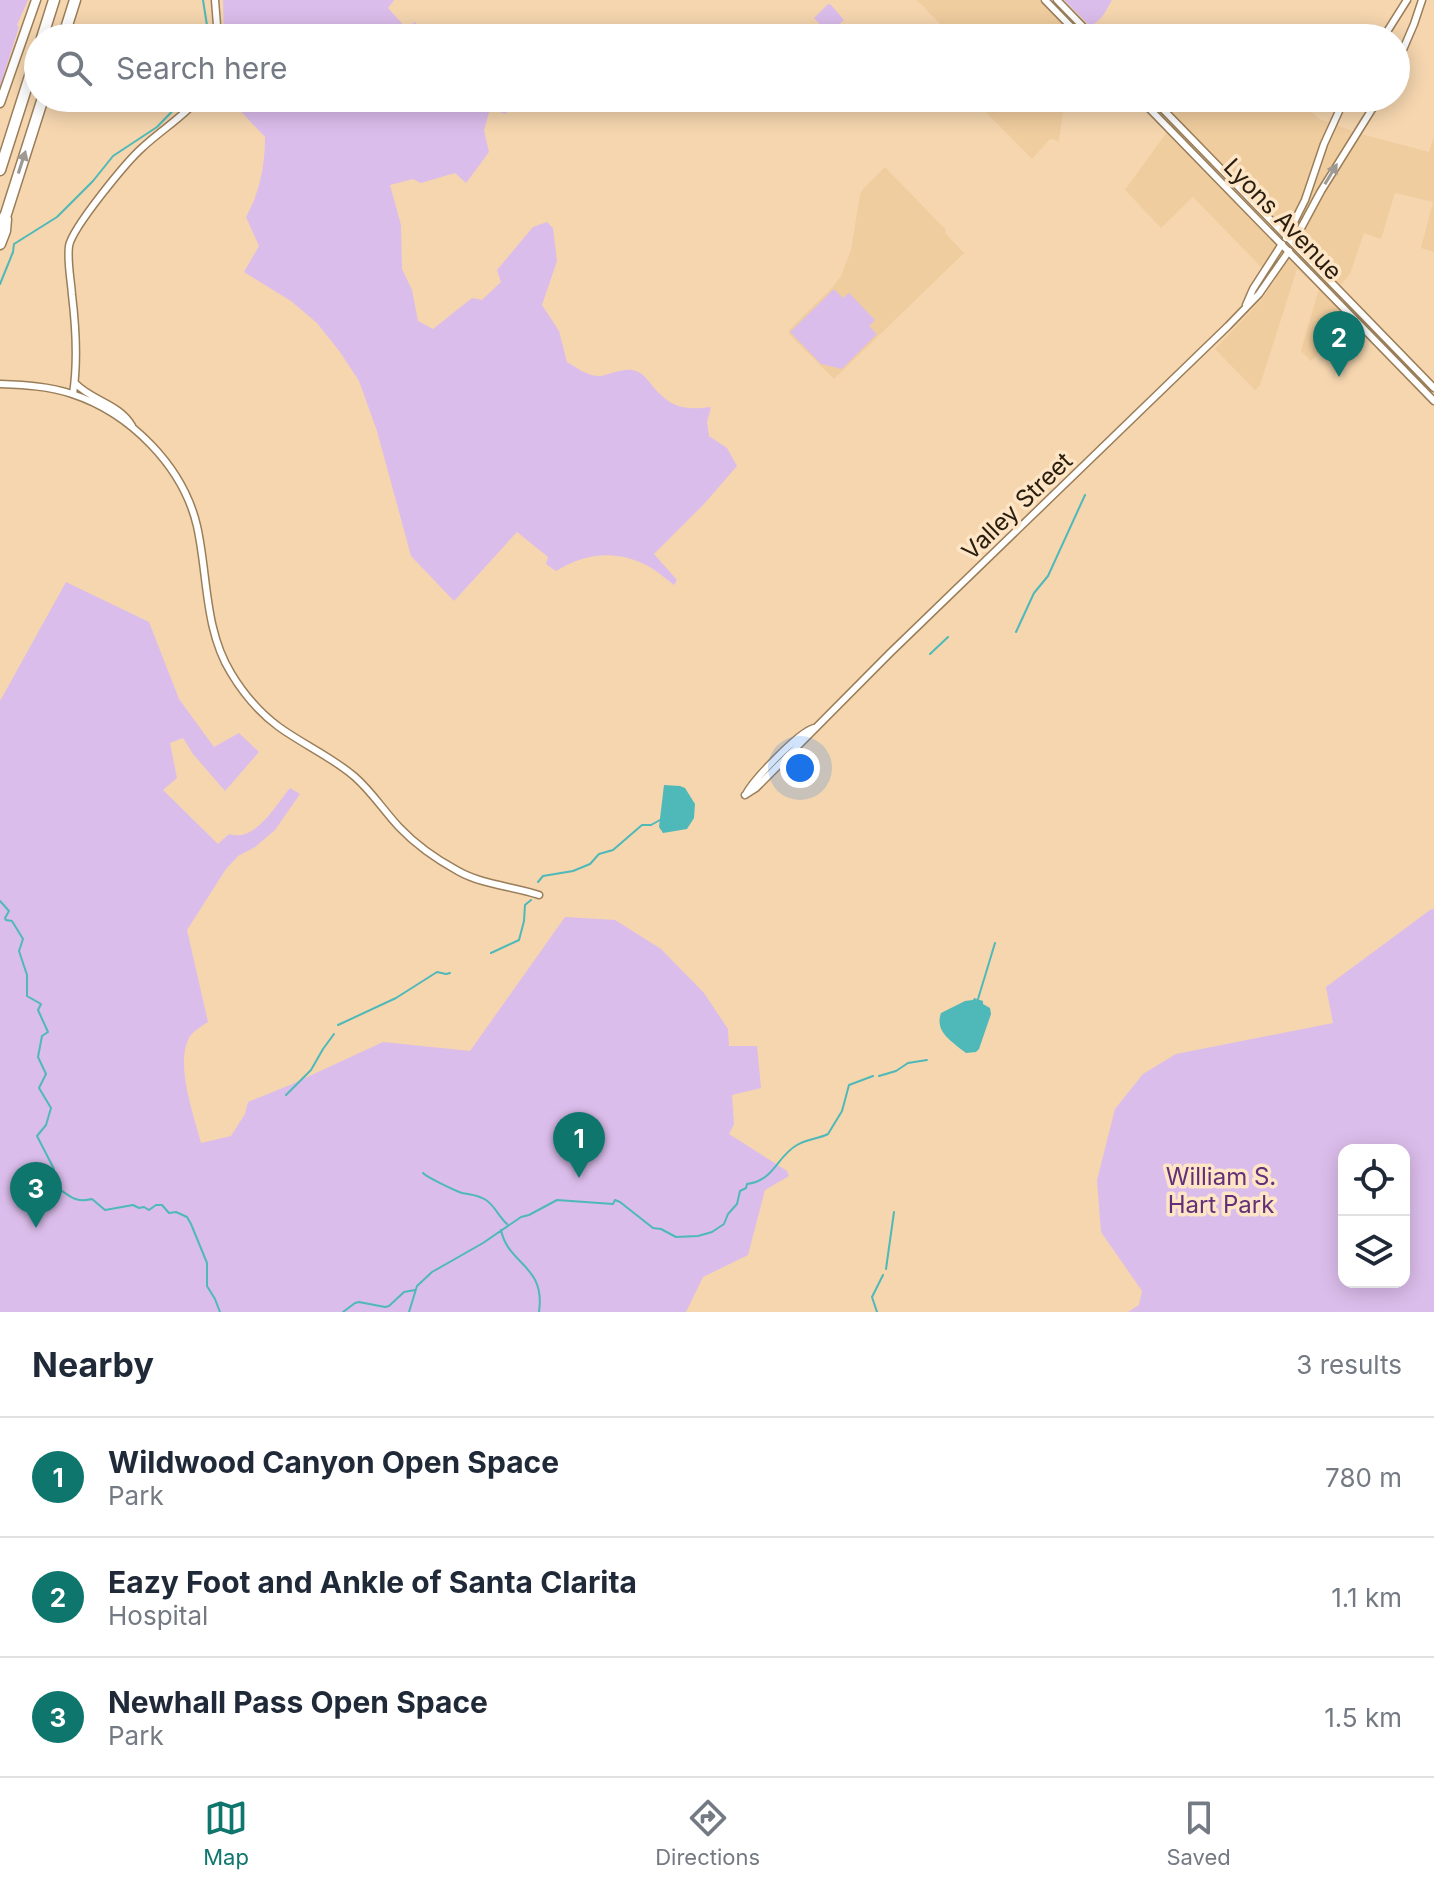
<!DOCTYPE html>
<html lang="en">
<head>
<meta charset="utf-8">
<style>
	body { margin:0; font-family:Inter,sans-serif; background:#f6f6f7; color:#1f2937 }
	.controls { position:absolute; right:24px; bottom:24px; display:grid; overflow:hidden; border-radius:16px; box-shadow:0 4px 20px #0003 }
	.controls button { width:72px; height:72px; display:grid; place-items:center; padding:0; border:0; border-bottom:2px solid #e0e1e3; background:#fff; color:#1f2937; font:40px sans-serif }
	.you { position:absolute; left:800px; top:768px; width:28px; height:28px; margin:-20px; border:6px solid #fff; border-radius:50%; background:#1a73e8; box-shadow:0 0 0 12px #1a73e833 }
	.badge { display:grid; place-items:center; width:52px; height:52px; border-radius:50%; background:#0f766e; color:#fff; font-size:26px; font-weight:700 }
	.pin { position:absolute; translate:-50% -66px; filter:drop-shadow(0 2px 4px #0008) }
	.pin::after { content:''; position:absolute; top:42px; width:28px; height:24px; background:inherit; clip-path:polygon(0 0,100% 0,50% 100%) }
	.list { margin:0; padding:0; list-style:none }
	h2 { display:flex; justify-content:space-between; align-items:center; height:104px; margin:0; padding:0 32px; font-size:34px }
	h2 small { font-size:26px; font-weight:400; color:#747a83 }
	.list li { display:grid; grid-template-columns:52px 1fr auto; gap:24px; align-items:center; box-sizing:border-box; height:120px; padding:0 32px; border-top:2px solid #e0e1e3 }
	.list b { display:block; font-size:30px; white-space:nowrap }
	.list p { margin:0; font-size:26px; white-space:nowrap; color:#747a83 }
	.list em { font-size:26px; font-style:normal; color:#747a83 }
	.icon { flex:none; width:44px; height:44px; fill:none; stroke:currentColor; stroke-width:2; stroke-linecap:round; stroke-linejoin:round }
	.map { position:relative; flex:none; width:1434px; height:1312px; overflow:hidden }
	.search { position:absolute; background:#fff; box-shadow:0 4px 20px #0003; left:24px; right:24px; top:24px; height:88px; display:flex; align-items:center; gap:20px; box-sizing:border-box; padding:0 28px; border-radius:44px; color:#747a83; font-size:30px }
	.sheet { height:464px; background:#fff }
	nav { display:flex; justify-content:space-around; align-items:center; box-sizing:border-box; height:112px; border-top:2px solid #e0e1e3; background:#fff; font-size:22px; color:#747a83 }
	nav a { display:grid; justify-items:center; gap:4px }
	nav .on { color:#0f766e }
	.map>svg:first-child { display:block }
	.built { fill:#f0cd9f }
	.green { fill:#dbbdeb; fill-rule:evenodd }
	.water { fill:#4eb9b8 }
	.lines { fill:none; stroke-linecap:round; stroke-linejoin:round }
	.stream { stroke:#4eb9b8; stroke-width:2 }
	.tertiary-casing { stroke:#9a7e59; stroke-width:9 }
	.secondary-casing { stroke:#9a7e59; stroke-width:9 }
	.primary-casing { stroke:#9a7e59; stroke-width:11 }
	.motorway-casing { stroke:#9a7e59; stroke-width:13 }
	.tertiary { stroke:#fff; stroke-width:6 }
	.secondary { stroke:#fff; stroke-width:6 }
	.primary { stroke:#fff; stroke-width:8 }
	.motorway { stroke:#fff; stroke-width:10 }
	.oneway { fill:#9e9993 }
	.labels { text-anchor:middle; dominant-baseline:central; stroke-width:7; stroke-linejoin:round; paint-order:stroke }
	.street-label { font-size:24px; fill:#281d0e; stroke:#fde5c5 }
	.park-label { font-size:24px; fill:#622f79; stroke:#fde5c5 }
</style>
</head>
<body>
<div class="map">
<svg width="1434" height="1312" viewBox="0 0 1434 1312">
	<rect width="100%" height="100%" fill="#f5d6af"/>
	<path class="built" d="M 917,0 L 1039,0 L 1076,38 L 1004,38 L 1003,36 L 1001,38 L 954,38 Z
		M 972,98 L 1065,98 L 1059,141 L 1050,139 L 1032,159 Z
		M 1185,98 L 1298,98 L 1319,119 L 1361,134 L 1429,152 L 1434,136 L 1434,252 L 1421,248 L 1433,202 L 1395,193 L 1381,239 L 1364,233 L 1350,274 L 1329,299 L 1350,322 L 1311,361 L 1301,351 L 1319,289 L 1297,269 L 1260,385 L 1255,390 L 1215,349 L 1262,299 L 1276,279 L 1263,269 L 1193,197 L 1161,228 L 1125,190 L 1167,132 L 1180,120 L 1172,111 Z
		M 885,167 L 946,230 L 945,233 L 964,253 L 834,379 L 789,334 L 789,330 L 833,287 L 841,276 L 851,250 L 860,195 L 863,189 Z"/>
	<path class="green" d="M 0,0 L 28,0 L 17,25 L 19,27 L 0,86 Z
		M 223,0 L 394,0 L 388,8 L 406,28 L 415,22 L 430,38 L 224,38 Z
		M 1064,0 L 1112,0 C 1107,9 1101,22 1090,26 Z
		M 828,4 L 831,5 L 844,20 L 830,33 L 828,33 L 814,18 Z
		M 234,98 L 509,98 L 506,114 L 490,109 L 484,130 L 489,152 L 466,183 L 455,173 L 421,183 L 413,179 L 390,185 L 401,225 L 402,269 L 412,290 L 418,321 L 433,329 L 472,298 L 482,300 L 501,282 L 497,270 L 533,227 L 547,222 L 553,228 L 557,261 L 542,305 L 559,331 L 567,362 C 577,368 589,377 601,376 C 612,374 627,366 638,372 C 645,375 650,383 655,389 C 673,409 686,410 711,407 L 707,422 L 709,436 L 727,448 L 737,466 L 704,504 L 654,554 L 677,580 L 674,585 C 665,578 657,571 648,566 C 617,549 585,553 556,571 L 546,564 L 548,557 L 517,532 L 454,601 L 411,556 L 377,431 L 359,381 L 340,352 L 317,323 L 291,301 L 244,272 L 259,246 L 246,217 C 260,192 265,165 265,137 L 235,105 Z
		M 834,289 L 843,298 L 849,293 L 875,320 L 869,326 L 877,334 L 842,369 L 821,364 L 790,332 Z
		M 66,582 L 149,622 L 179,699 L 214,747 L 239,733 L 259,752 L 225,791 L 193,754 L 183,738 L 170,743 L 177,778 L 163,790 L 218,844 L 229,834 C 255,843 276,805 290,788 L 300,794 L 275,830 L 255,847 L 238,856 L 226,869 L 187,930 L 208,1022 C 202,1026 192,1032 189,1038 C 175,1064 194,1116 201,1143 L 231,1136 L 245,1114 L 248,1102 L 290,1085 L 383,1042 L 470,1051 L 565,917 L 615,920 L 661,949 L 704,993 L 728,1029 L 729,1046 L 757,1046 L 761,1088 L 732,1095 L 734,1124 L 729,1134 L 787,1171 L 789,1176 L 765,1190 L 748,1255 L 703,1277 L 686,1312 L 0,1312 L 0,701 Z
		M 1434,909 L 1434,1312 L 1128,1312 L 1139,1305 L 1142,1291 L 1101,1232 L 1097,1180 L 1115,1109 L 1143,1074 L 1176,1054 L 1333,1023 L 1326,987 L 1430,910 ZM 1344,1150 L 1404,1150 L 1404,1282 L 1344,1282 Z"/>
	<path class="water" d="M 664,785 L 680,786 L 685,788 L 695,804 L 694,818 L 687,829 L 663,833 L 659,827 Z
		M 974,998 L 983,1001 L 983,1004 L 990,1008 L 991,1014 L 979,1049 L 976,1052 L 966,1053 C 953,1042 934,1032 941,1013 L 965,1001 L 973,1000 Z"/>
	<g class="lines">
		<path class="stream" d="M 203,0 L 209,38
			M 0,284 L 13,252 L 14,244 L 57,217 L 93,181 L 113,156 L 157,127 L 185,98
			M 1016,632 L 1034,593 L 1048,576 L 1085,495
			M 930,654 L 948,637
			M 538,882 L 543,876 L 573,871 L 590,864 L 599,854 L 613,850 L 642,825 L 651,825 L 660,820
			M 0,901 L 9,911 L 5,918 L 6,920 L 12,921 L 23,939 L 19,951 L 27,975 L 27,996 L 41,1004 L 38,1010 L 48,1032 L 42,1036 L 38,1057 L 46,1074 L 39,1088 L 51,1108 L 46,1125 L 37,1136 L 54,1169 L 52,1186 C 69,1192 71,1204 92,1199 L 105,1210 L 133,1205 L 139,1208 L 144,1207 L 149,1210 L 156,1205 L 162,1205 L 169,1213 L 176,1212 L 187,1217 L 191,1224 L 207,1263 L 207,1286 L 215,1299 L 220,1312
			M 491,953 L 519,940 L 524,921 L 525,905 L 531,900
			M 978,999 L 995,943
			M 338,1025 L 396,998 L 437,972 L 446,974 L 450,973
			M 879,1076 L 896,1071 L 908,1063 L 927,1060
			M 286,1095 L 311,1070 L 323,1049 L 334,1034
			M 423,1173 C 428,1178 456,1191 462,1193 C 472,1195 478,1195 486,1200 C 495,1206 499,1217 507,1224
			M 501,1230 C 508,1265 546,1265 539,1312
			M 886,1269 L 894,1212
			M 343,1312 L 355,1303 L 359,1302 L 385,1307 L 389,1306 L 404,1292 L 415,1290
			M 409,1312 L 417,1286 L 432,1272 L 483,1243 L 521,1217 L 529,1215 L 557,1200 L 613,1204 L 615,1200 L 620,1202 L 653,1228 L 661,1229 L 676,1237 L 698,1236 L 712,1232 L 724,1224 L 728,1214 L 737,1204 L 740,1191 L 746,1188 L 747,1184 C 775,1180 776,1157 797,1145 C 807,1139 818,1139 828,1134 L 842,1111 L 849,1085 L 873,1076
			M 877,1312 L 872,1297 L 883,1275"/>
		<defs>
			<path id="tertiary" d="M 215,0 L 218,38
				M 1246,305 L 1253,289 L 1282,244
				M 75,383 C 92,401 120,404 132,426
				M 0,384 C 24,385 49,386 72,394 C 130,413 183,466 197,526 C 208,575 204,629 231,673 C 243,693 260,713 279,727 C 304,745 332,757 355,777 C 372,792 384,811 399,827 C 416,845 436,859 458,871 C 483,885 512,886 539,895
				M 73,394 C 78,362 76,328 72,295 C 71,280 67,261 69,246 C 72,228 127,161 143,147 C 161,130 182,118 199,98
				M 746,794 C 754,779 799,732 814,728
				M 745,795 L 756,788 L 890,653 L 1228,326 L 1259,294 L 1289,251"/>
			<path id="secondary" d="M 1045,0 L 1082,38
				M 1057,0 L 1094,38
				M 1383,38 L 1407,0
				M 1396,66 L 1414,24 L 1422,0
				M 1139,98 L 1434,401
				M 1152,98 L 1434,388
				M 1286,238 L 1305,200 L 1324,144 L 1345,98
				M 1293,243 L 1321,191 L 1379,98"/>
			<path id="primary" d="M 0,103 L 36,0"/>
			<path id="motorway" d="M 42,38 L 54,0
				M 63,38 L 75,0
				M 0,170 L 38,51
				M 0,226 L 6,214 L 43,98
				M 0,244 L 5,231 L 6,219"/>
		</defs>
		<use href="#tertiary" class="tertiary-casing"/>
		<use href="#secondary" class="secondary-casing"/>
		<use href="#primary" class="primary-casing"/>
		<use href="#motorway" class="motorway-casing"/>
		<use href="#tertiary" class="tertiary"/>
		<use href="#secondary" class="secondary"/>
		<use href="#primary" class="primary"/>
		<use href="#motorway" class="motorway"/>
	</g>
	<defs><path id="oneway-solid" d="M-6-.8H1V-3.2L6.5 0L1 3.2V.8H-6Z" transform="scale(2)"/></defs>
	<g class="oneway">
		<use href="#oneway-solid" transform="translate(22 162) rotate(-72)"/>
		<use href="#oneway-solid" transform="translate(1331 174) rotate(-59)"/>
	</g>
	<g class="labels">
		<g class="street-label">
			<text transform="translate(1283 219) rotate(46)">Lyons Avenue</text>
			<text transform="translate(1017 506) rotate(-44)">Valley Street</text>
		</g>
		<g class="park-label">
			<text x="1221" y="1176">William S.<tspan x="1221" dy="28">Hart Park</tspan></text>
		</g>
	</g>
</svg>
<div class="controls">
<button><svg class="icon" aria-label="locate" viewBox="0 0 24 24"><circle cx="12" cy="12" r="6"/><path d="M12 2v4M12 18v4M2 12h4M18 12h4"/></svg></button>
<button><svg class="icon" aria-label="layers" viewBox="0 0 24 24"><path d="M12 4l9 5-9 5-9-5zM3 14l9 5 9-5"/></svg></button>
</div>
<div class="you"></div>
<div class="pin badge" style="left:579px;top:1178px">1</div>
<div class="pin badge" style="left:1339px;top:377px">2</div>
<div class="pin badge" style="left:36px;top:1228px">3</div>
<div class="search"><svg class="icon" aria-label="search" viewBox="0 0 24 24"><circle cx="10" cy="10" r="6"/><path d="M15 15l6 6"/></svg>Search here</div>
</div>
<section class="sheet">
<h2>Nearby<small>3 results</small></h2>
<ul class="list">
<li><span class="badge">1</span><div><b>Wildwood Canyon Open Space</b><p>Park</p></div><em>780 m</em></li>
<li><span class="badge">2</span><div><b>Eazy Foot and Ankle of Santa Clarita</b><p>Hospital</p></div><em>1.1 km</em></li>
<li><span class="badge">3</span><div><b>Newhall Pass Open Space</b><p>Park</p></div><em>1.5 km</em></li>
</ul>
</section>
<nav>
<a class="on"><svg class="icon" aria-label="map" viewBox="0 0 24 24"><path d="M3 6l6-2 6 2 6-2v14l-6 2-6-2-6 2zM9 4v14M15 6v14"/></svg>Map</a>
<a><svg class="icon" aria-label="directions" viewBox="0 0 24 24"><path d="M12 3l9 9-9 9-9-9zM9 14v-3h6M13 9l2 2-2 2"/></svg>Directions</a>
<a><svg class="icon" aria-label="saved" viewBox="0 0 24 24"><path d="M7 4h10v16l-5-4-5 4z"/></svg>Saved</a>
</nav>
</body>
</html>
